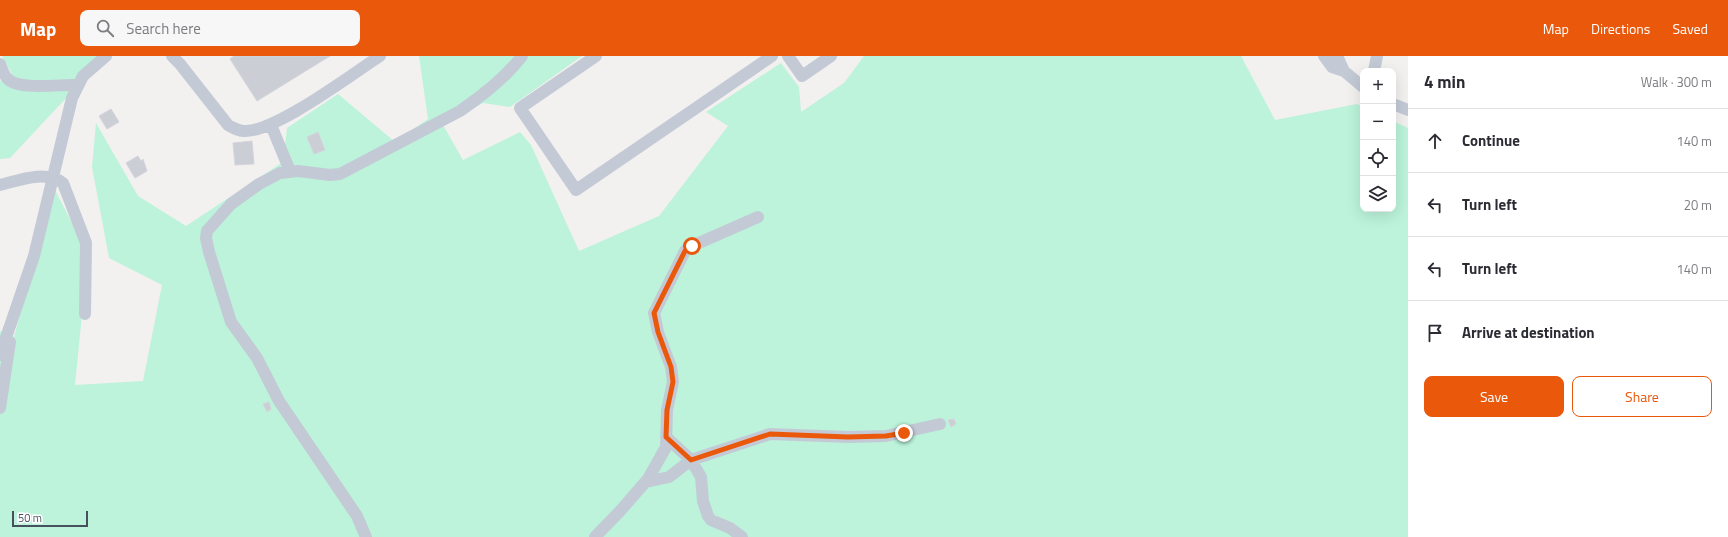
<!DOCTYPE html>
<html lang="en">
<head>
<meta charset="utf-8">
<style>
	body { margin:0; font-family:"Titillium Web",sans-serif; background:#f7f7f7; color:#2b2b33 }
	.controls { position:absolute; right:12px; top:12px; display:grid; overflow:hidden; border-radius:8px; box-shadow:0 4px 16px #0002 }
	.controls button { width:36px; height:36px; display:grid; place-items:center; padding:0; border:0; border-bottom:1px solid #e1e1e2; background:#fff; color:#2b2b33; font:20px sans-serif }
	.scale { position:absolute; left:12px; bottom:10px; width:76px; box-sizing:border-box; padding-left:4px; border:2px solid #46505f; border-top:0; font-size:11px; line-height:14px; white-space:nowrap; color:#46505f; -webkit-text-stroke:3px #fff; paint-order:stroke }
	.stop { position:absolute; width:12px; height:12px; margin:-9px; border:3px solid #ea580c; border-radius:50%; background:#fff }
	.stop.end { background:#ea580c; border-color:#fff; box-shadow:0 1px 4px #0008 }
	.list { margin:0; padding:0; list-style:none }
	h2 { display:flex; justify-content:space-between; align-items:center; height:52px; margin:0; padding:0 16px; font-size:17px }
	h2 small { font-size:13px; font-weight:400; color:#7c7c81 }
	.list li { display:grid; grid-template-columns:26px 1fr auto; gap:12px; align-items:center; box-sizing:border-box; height:64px; padding:0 16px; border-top:1px solid #e1e1e2 }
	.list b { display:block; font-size:15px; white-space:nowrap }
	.list em { font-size:13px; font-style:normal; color:#7c7c81 }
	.actions { display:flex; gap:8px; padding:12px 16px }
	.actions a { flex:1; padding:9px 0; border:1px solid #ea580c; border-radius:8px; text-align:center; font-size:14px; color:#ea580c }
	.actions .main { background:#ea580c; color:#fff }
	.icon { flex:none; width:22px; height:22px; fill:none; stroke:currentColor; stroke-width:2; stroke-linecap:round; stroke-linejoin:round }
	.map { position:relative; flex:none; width:1408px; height:481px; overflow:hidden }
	header { display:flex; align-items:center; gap:24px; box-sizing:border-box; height:56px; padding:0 20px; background:#ea580c; color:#fff }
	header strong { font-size:19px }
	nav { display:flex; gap:22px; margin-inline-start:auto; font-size:14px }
	.search { width:280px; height:36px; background:#f7f7f7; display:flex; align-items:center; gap:10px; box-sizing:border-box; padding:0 14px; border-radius:8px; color:#7c7c81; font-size:15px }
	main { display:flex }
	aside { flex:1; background:#fff }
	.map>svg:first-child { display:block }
	.green { fill:#bcf3da }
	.building { fill:#ccced6; stroke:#d4d5dc }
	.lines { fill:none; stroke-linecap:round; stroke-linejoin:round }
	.minor { stroke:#c3cad6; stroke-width:12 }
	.route { stroke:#ea580c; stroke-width:5 }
</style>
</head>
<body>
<header>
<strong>Map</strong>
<div class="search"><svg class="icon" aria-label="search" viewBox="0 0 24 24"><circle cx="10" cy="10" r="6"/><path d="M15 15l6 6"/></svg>Search here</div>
<nav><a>Map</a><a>Directions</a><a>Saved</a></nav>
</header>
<main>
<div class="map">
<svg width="1408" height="481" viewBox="0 0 1408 481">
	<rect width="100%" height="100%" fill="#f3f0f0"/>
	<path class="green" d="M 2,0 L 113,0 L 69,39 L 10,102 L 0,103 L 0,25 L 12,18 Z
		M 419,0 L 582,0 L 510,51 L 483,47 L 443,69 L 463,104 L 520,76 L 531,89 L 579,195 L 659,160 L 728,70 L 706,56 L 781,7 L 799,31 L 801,56 L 844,27 L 864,0 L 1241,0 L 1275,64 L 1357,48 L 1363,51 L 1363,153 L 1393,153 L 1393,65 L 1408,72 L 1408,481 L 0,481 L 0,275 L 14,281 L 54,132 L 88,198 L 75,329 L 143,325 L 162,229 L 109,202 L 92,111 L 96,67 L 138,140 L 186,170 L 283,106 L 287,72 L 338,38 L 395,86 L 428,63 Z"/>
	<path class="building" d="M 234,0 L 330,0 L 257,45 L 230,3 Z
		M 111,53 L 119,66 L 107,73 L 99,60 Z
		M 318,76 L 325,94 L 314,98 L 307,81 Z
		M 252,85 L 254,108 L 235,109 L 233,87 Z
		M 138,100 L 141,105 L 143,103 L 147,115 L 135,122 L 126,107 Z
		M 269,346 L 271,353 L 267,356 L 263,348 Z
		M 954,363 L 956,368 L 951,371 L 948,364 Z"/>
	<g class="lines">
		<path class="minor" d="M 172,0 L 180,8 L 228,69 C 233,72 238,75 244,75 C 274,77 352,18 380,0
			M 596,0 L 520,52 L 576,134 L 772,0
			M 788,0 L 802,20 L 831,0
			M 1324,0 L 1332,11 L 1344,15
			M 1337,0 L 1344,15 L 1363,31
			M 0,8 C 2,13 4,19 7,22 C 17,35 61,28 77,29
			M 1374,15 L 1377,0
			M 1393,48 L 1408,54
			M 271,69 L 290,115
			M 0,129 C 20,124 45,114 63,127 L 86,187 L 85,258
			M 0,299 L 34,200 L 72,42 L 83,20 L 106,0
			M 0,352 L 10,286
			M 646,426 L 669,421 L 691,404 L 666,381
			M 366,481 L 357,460 L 279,345 L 257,302 L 231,266 L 209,196 L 206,182 L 207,175 L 231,148 L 259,128 L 280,117 L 298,115 L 330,119 L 340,118 L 460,55 C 482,40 506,21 522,0
			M 595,481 L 621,454 L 648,423 L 666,391 L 667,354 L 673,326 L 671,311 L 658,276 L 654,257 L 685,195 L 692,190 L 758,161
			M 742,481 L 730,472 L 711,464 L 708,460 L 703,445 L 701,421 L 691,404 L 770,378 L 848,381 L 886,380 L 940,368"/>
	</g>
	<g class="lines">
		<path class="route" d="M 692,190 L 685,195 L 654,257 L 658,276 L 671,311 L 673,326 L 667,354 L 666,381 L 691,404 L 770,378 L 848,381 L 886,380 L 904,377"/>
	</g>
</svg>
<div class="controls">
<button>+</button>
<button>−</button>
<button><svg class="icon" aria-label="locate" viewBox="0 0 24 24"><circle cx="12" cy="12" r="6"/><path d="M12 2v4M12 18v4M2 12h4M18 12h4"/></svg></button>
<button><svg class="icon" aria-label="layers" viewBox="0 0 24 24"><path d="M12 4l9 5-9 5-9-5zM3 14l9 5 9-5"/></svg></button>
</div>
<div class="scale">50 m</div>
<div class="stop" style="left:692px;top:190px"></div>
<div class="stop end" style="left:904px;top:377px"></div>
</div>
<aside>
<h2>4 min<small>Walk · 300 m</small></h2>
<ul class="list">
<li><svg class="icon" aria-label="ahead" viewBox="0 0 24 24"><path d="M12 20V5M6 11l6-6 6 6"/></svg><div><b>Continue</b></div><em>140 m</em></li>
<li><svg class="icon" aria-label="left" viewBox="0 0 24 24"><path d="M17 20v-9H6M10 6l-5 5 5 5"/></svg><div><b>Turn left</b></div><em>20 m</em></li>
<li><svg class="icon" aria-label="left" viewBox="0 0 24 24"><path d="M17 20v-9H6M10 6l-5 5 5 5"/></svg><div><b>Turn left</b></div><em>140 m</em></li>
<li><svg class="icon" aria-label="arrive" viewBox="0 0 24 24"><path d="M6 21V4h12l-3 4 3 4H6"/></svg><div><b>Arrive at destination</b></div></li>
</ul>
<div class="actions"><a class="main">Save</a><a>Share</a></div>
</aside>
</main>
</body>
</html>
